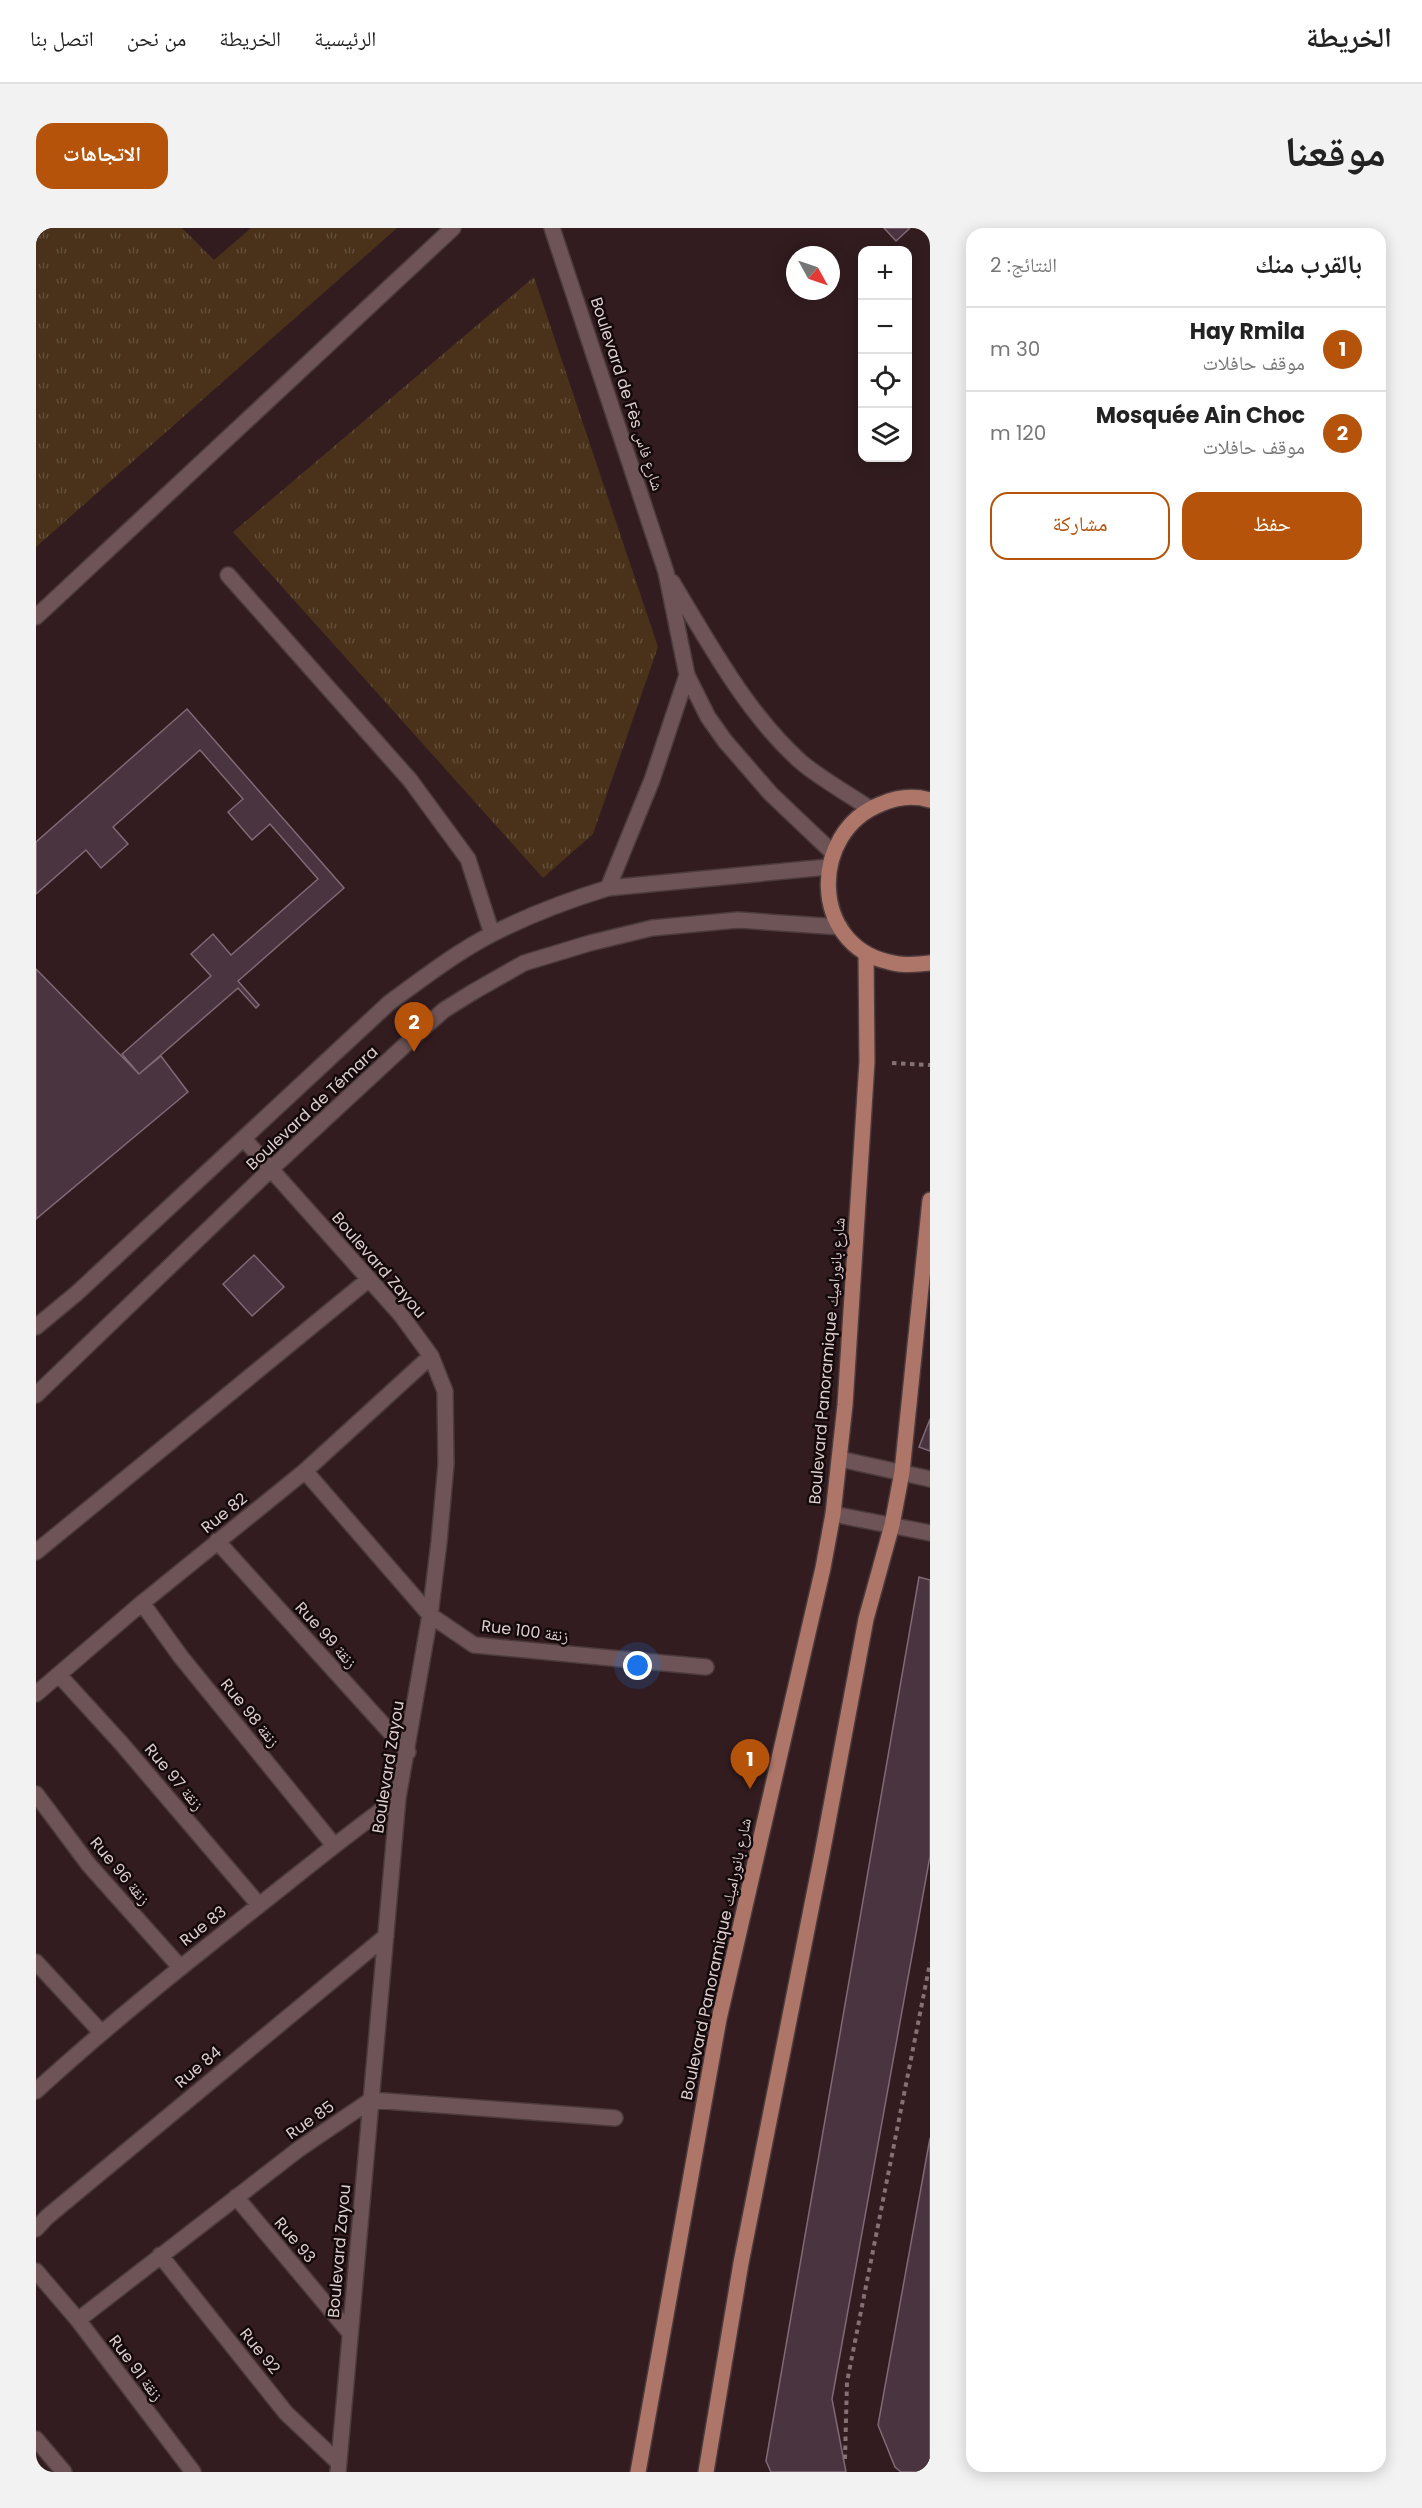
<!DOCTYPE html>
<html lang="ar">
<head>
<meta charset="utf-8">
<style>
	body { margin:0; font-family:Poppins,"Noto Naskh Arabic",sans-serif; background:#f2f2f2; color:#222; direction:rtl }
	.controls { position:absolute; right:18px; top:18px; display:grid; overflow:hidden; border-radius:12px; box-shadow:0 3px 15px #0003 }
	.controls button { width:54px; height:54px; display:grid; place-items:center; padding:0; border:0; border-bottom:2px solid #e0e0e0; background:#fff; color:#222; font:30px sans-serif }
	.compass { position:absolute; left:750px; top:18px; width:54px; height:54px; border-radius:50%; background:#fff; box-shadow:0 3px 15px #0003; rotate:130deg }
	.you { position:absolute; left:602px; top:1438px; width:21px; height:21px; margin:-15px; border:4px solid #fff; border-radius:50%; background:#1a73e8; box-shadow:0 0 0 9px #1a73e833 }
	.badge { display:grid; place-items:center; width:39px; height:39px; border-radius:50%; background:#b45309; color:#fff; font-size:20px; font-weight:700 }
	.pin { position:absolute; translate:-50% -50px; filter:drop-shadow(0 2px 3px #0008) }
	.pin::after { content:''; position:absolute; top:32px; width:21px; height:18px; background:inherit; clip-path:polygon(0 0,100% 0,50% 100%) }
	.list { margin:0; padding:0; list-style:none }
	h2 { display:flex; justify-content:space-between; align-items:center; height:78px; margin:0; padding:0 24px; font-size:26px }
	h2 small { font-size:20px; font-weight:400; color:#767676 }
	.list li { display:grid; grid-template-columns:39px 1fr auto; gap:18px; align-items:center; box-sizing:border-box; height:84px; padding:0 24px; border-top:2px solid #e0e0e0 }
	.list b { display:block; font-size:22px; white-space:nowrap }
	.list p { margin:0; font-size:20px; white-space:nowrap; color:#767676 }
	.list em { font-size:20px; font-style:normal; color:#767676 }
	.actions { display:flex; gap:12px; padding:18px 24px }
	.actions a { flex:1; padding:14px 0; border:2px solid #b45309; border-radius:18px; text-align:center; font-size:21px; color:#b45309 }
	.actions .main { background:#b45309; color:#fff }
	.icon { flex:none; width:33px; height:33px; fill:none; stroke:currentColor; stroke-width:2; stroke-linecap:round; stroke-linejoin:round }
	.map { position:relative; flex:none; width:894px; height:2244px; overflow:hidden; direction:ltr; border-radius:18px }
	header { display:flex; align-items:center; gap:36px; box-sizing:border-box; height:84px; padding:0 30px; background:#fff; border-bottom:2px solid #e0e0e0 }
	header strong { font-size:28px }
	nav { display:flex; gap:33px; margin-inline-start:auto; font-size:21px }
	.intro { display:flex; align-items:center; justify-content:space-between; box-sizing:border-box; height:144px; padding:0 36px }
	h1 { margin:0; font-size:42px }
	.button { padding:15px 27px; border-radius:18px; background:#b45309; color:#fff; font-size:21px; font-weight:700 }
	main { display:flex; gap:36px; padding:0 36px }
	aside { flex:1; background:#fff; border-radius:18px; box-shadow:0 3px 15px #0003 }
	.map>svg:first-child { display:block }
	.grass { fill:url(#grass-tufts) }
	.building { fill:#49343f; stroke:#816976; stroke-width:1.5 }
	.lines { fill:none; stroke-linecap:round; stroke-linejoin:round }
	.minor-casing { stroke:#4c3a3c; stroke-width:18 }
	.major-casing { stroke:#4c3a3c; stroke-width:18 }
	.path { stroke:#847173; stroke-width:4; stroke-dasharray:4.5 4.5; stroke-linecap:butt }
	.minor { stroke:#6e5457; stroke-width:15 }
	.major { stroke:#ae7668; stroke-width:15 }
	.labels { text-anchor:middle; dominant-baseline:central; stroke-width:5; stroke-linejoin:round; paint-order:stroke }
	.street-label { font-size:16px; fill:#dececf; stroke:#140a0b }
</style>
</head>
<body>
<header>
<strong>الخريطة</strong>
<nav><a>الرئيسية</a><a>الخريطة</a><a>من نحن</a><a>اتصل بنا</a></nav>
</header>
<div class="intro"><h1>موقعنا</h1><a class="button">الاتجاهات</a></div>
<main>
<aside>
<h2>بالقرب منك<small>النتائج: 2</small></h2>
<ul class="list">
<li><span class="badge">1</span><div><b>Hay Rmila</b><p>موقف حافلات</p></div><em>30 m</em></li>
<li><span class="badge">2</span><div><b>Mosquée Ain Choc</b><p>موقف حافلات</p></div><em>120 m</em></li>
</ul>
<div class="actions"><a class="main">حفظ</a><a>مشاركة</a></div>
</aside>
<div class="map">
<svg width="894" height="2244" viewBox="0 0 894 2244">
	<defs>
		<pattern id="grass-tufts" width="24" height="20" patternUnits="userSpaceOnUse" patternTransform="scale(1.5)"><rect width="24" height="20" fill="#49311a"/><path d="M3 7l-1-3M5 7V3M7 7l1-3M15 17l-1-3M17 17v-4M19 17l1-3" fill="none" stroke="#634e3a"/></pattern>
	</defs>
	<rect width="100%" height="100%" fill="#321c1f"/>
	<path class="grass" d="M 0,0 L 146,0 L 178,32 L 215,0 L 361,0 L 0,319 Z
		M 498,49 L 622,419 L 557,606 L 507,650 L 197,304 Z"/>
	<path class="building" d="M 848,0 L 874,0 L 860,13 Z
		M 151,481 L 308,660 L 202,753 L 223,777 L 220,780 L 202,760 L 103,846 L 86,826 L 175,748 L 155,726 L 177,706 L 195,727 L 282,651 L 234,596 L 216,612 L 192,584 L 207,571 L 164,522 L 77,599 L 92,616 L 65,640 L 50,622 L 0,666 L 0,614 Z
		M 0,741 L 103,846 L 125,828 L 152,864 L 0,991 Z
		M 218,1027 L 248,1059 L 216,1088 L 187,1056 Z
		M 894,1191 L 894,1223 L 883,1219 Z
		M 883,1349 L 894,1352 L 894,1628 L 796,2171 L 810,2244 L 735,2244 L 730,2233 Z
		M 894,1910 L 894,2244 L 865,2244 L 859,2239 L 842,2197 Z"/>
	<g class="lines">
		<defs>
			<path id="minor" d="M 516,0 L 630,344 L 651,447 L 672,489 L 689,513 L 735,566 L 796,624
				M 192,347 L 374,552 L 432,631 L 456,706
				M 636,354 C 673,415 711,486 765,534 C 785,551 811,565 833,580
				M 0,389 L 417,0
				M 572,660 L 616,552 L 651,447
				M 208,911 L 365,1087 L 395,1128 L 409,1163 L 410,1236 L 403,1314 L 394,1387 L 362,1570 L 302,2244
				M 0,1099 L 41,1065 L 353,775 C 386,751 419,725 456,706 C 493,687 533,672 572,660 L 792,639
				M 0,1167 L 235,941 L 382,805 L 408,782 L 437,764 L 488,735 L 554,715 L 616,700 L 702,692 L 804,699
				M 804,1231 L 894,1251
				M 269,1243 L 394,1387 L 438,1417 L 670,1439
				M 797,1286 L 894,1305
				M 181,1313 L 372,1524
				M 0,1324 L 332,1052
				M 106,1375 L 145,1429 L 297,1616
				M 23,1447 L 85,1515 L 223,1677
				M 0,1466 L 106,1375 L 269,1243 L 395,1128
				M 0,1566 L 53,1637 L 144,1739
				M 0,1734 L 65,1804
				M 0,1863 C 71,1798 146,1738 221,1679 C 268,1642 314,1604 362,1570
				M 200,1969 L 314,2105
				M 0,2001 L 11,1989 L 350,1708
				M 124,2027 L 250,2185 L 303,2235
				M 0,2043 L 42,2092 L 157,2244
				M 42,2092 L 263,1921 L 335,1872 L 579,1890
				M 0,2211 L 28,2244"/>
			<path id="major" d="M 894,572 C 877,567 861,569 845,576 C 773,604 774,717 853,734 C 867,738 880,737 894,735
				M 602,2244 L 683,1791 L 787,1340 L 797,1286 L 809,1177 L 831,834 L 830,725
				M 670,2244 L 705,2035 L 786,1626 L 830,1391 L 856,1297 L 866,1244 L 894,972"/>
		</defs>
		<use href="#minor" class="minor-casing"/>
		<use href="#major" class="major-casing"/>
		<path class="path" d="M 856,835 L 894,837
			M 809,2231 L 811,2154 L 894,1735"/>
		<use href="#minor" class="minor"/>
		<use href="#major" class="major"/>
	</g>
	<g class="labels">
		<g class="street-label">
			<text transform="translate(591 166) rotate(72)">Boulevard de Fès شارع فاس</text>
			<text transform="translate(276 880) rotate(-43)">Boulevard de Témara</text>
			<text transform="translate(343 1037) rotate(49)">Boulevard Zayou</text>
			<text transform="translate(791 1133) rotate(-85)">Boulevard Panoramique شارع بانوراميك</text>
			<text transform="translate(188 1285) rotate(-39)">Rue 82</text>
			<text transform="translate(489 1403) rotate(7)">Rue 100 زنقة</text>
			<text transform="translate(290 1407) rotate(48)">Rue 99 زنقة</text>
			<text transform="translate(214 1485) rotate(51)">Rue 98 زنقة</text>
			<text transform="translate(352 1539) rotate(-81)">Boulevard Zayou</text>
			<text transform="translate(138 1549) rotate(50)">Rue 97 زنقة</text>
			<text transform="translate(84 1643) rotate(50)">Rue 96 زنقة</text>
			<text transform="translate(167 1698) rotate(-38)">Rue 83</text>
			<text transform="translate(680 1731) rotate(-78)">Boulevard Panoramique شارع بانوراميك</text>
			<text transform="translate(162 1839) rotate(-40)">Rue 84</text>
			<text transform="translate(274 1892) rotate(-35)">Rue 85</text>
			<text transform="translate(259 2012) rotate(50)">Rue 93</text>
			<text transform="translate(303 2023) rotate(-85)">Boulevard Zayou</text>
			<text transform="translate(224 2123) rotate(51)">Rue 92</text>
			<text transform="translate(100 2140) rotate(53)">Rue 91 زنقة</text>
		</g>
	</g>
</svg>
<div class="controls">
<button>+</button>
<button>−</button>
<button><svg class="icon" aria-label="locate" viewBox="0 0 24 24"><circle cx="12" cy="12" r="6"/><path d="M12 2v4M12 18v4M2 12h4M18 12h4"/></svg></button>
<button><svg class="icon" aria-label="layers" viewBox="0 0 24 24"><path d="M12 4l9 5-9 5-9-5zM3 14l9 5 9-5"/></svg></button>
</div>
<svg class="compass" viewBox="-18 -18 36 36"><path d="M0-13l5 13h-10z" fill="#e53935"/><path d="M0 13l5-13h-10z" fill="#767676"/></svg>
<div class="you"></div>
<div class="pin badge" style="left:714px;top:1561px">1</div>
<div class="pin badge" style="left:378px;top:824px">2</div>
</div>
</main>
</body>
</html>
